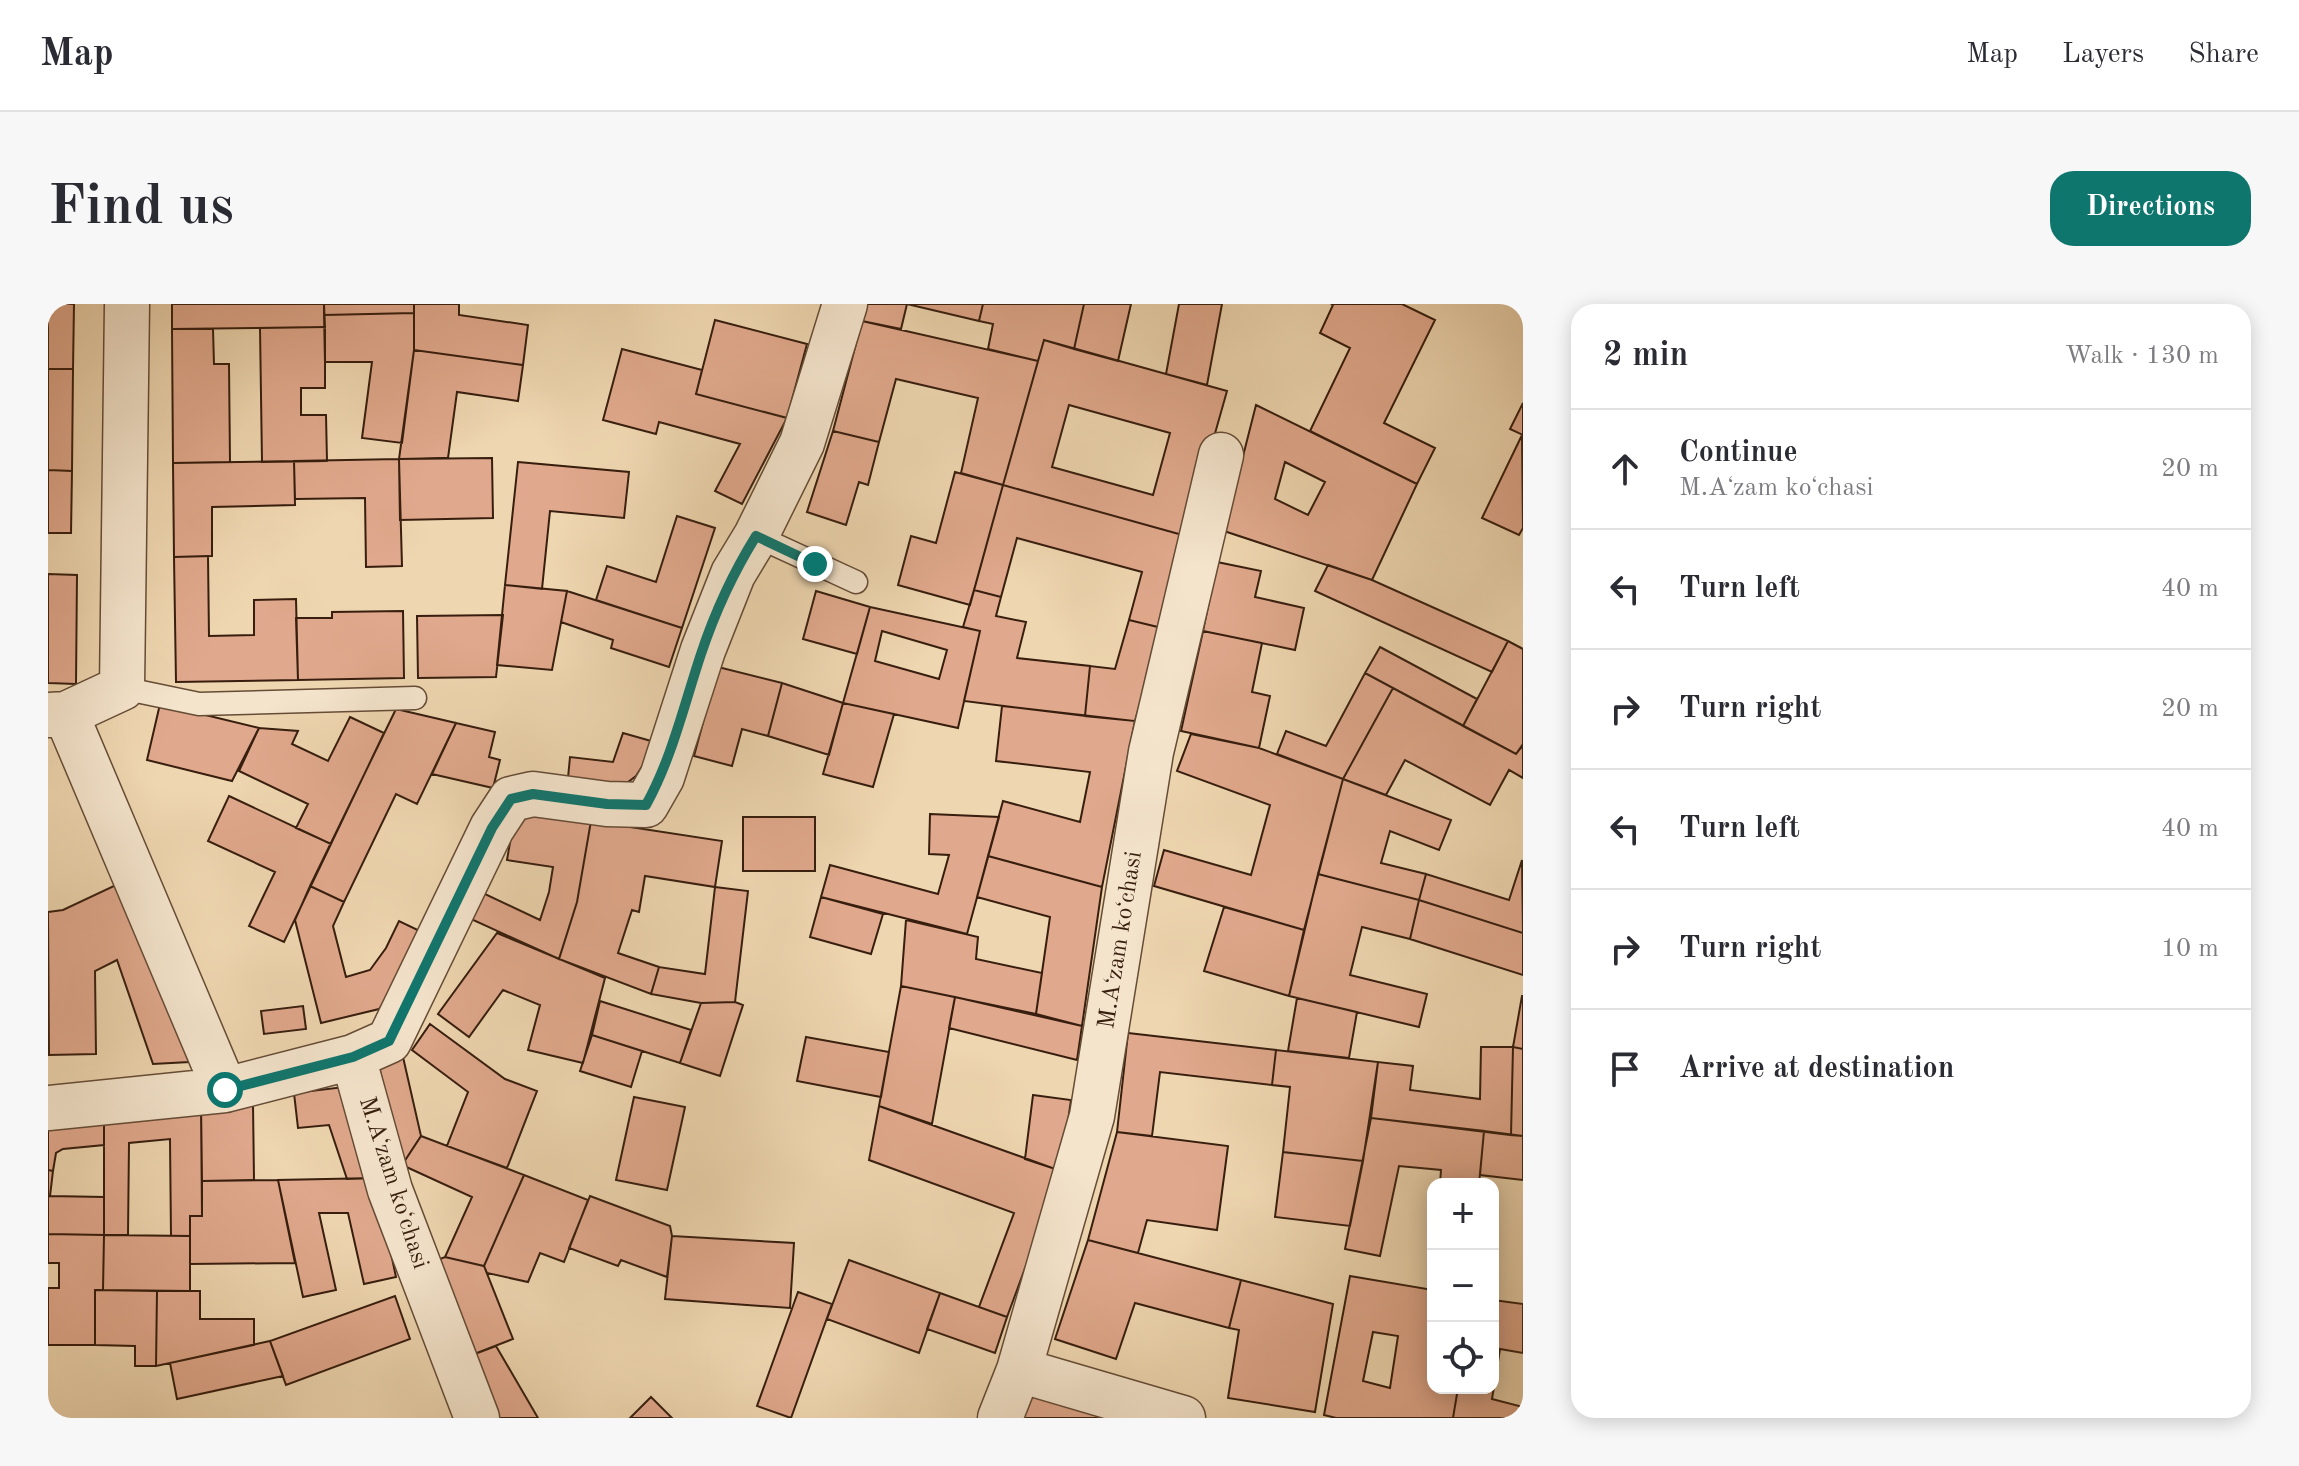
<!DOCTYPE html>
<html lang="en">
<head>
<meta charset="utf-8">
<style>
	body { margin:0; font-family:"Old Standard TT",serif; background:#f7f7f7; color:#2b2b33 }
	.controls { position:absolute; right:24px; bottom:24px; display:grid; overflow:hidden; border-radius:16px; box-shadow:0 4px 20px #0003 }
	.controls button { width:72px; height:72px; display:grid; place-items:center; padding:0; border:0; border-bottom:2px solid #e1e1e2; background:#fff; color:#2b2b33; font:40px sans-serif }
	.stop { position:absolute; width:24px; height:24px; margin:-18px; border:6px solid #0f766e; border-radius:50%; background:#fff }
	.stop.end { background:#0f766e; border-color:#fff; box-shadow:0 2px 8px #0008 }
	.list { margin:0; padding:0; list-style:none }
	h2 { display:flex; justify-content:space-between; align-items:center; height:104px; margin:0; padding:0 32px; font-size:34px }
	h2 small { font-size:26px; font-weight:400; color:#7c7c81 }
	.list li { display:grid; grid-template-columns:52px 1fr auto; gap:24px; align-items:center; box-sizing:border-box; height:120px; padding:0 32px; border-top:2px solid #e1e1e2 }
	.list b { display:block; font-size:30px; white-space:nowrap }
	.list p { margin:0; font-size:26px; white-space:nowrap; color:#7c7c81 }
	.list em { font-size:26px; font-style:normal; color:#7c7c81 }
	.icon { flex:none; width:44px; height:44px; fill:none; stroke:currentColor; stroke-width:2; stroke-linecap:round; stroke-linejoin:round }
	.map { position:relative; flex:none; width:1475px; height:1114px; overflow:hidden; border-radius:24px }
	header { display:flex; align-items:center; gap:48px; box-sizing:border-box; height:112px; padding:0 40px; background:#fff; border-bottom:2px solid #e1e1e2 }
	header strong { font-size:38px }
	nav { display:flex; gap:44px; margin-inline-start:auto; font-size:28px }
	.intro { display:flex; align-items:center; justify-content:space-between; box-sizing:border-box; height:192px; padding:0 48px }
	h1 { margin:0; font-size:56px }
	.button { padding:20px 36px; border-radius:24px; background:#0f766e; color:#fff; font-size:28px; font-weight:700 }
	main { display:flex; gap:48px; padding:0 48px }
	aside { flex:1; background:#fff; border-radius:24px; box-shadow:0 4px 20px #0003 }
	.map>svg:first-child { display:block }
	.building { fill:#e0a88c; stroke:#371e0e; stroke-width:2; fill-rule:evenodd }
	.lines { fill:none; stroke-linecap:round; stroke-linejoin:round }
	.lane-casing { stroke:#654c36; stroke-width:25 }
	.street-casing { stroke:#654c36; stroke-width:47 }
	.lane { stroke:#f4e4cc; stroke-width:22 }
	.street { stroke:#f4e4cc; stroke-width:44 }
	.route { stroke:#0f766e; stroke-width:10 }
	.labels { text-anchor:middle; dominant-baseline:central; stroke-width:6; stroke-linejoin:round; paint-order:stroke }
	.street-label { font-size:24px; fill:#371e0e; stroke:#f4e4cc }
</style>
</head>
<body>
<header>
<strong>Map</strong>
<nav><a>Map</a><a>Layers</a><a>Share</a></nav>
</header>
<div class="intro"><h1>Find us</h1><a class="button">Directions</a></div>
<main>
<div class="map">
<svg width="1475" height="1114" viewBox="0 0 1475 1114">
	<rect width="100%" height="100%" fill="#eed6b0"/>
	<filter id="stains"><feTurbulence type="fractalNoise" baseFrequency=".0025" numOctaves="4"/><feColorMatrix values="0 0 0 0 .2 0 0 0 0 .09 0 0 0 0 .02 0 0 0 .5 -.17"/></filter>
	<radialGradient id="worn" r=".72"><stop offset=".6" stop-color="#630" stop-opacity="0"/><stop offset="1" stop-color="#630" stop-opacity=".3"/></radialGradient>
	<path class="building" d="M 0,0 L 26,0 L 25,65 L 0,65 Z
		M 124,0 L 276,0 L 277,23 L 124,25 Z
		M 276,0 L 366,0 L 366,9 L 276,11 Z
		M 366,0 L 411,0 L 411,11 L 480,21 L 475,61 L 366,46 Z
		M 818,0 L 859,0 L 853,25 L 814,17 Z
		M 859,0 L 935,0 L 931,17 Z
		M 935,0 L 1036,0 L 1026,45 L 996,36 L 990,57 L 940,45 L 945,20 L 931,17 Z
		M 1036,0 L 1083,0 L 1070,57 L 1026,45 Z
		M 1131,0 L 1174,0 L 1159,81 L 1118,70 Z
		M 1283,0 L 1354,0 L 1387,16 L 1336,119 L 1387,144 L 1369,180 L 1262,127 L 1302,44 L 1272,29 L 1285,1 Z
		M 366,9 L 366,46 L 354,139 L 314,134 L 324,58 L 277,58 L 276,11 Z
		M 667,16 L 759,40 L 739,114 L 648,90 Z
		M 814,17 L 990,57 L 955,181 L 913,169 L 930,94 L 848,75 L 831,138 L 785,127 Z
		M 277,23 L 277,84 L 253,84 L 253,111 L 278,111 L 279,157 L 214,158 L 212,24 Z
		M 124,25 L 165,25 L 166,60 L 181,60 L 182,158 L 125,159 Z
		M 996,36 L 1179,87 L 1138,232 L 955,181 ZM 1021,101 L 1122,129 L 1105,191 L 1004,163 Z
		M 574,45 L 654,66 L 648,90 L 739,114 L 694,200 L 667,187 L 692,140 L 611,118 L 608,130 L 555,116 Z
		M 366,46 L 475,61 L 470,97 L 409,88 L 400,154 L 351,155 Z
		M 0,65 L 25,65 L 24,167 L 0,166 Z
		M 1475,99 L 1475,131 L 1462,125 Z
		M 1208,101 L 1369,180 L 1324,276 L 1176,227 ZM 1237,158 L 1277,178 L 1260,211 L 1227,195 Z
		M 785,127 L 831,138 L 820,181 L 811,178 L 798,221 L 759,208 Z
		M 1474,131 L 1475,224 L 1471,231 L 1434,214 Z
		M 444,154 L 445,214 L 352,216 L 351,155 Z
		M 351,155 L 354,262 L 318,263 L 317,194 L 247,195 L 246,157 Z
		M 246,157 L 247,201 L 164,203 L 164,252 L 126,253 L 125,159 Z
		M 470,158 L 581,168 L 576,214 L 502,207 L 494,285 L 457,281 Z
		M 0,166 L 24,167 L 23,229 L 0,229 Z
		M 907,168 L 955,181 L 922,301 L 850,281 L 863,232 L 888,239 Z
		M 955,181 L 1138,232 L 1114,324 L 1081,316 L 1094,268 L 969,234 L 953,293 L 926,286 Z
		M 629,212 L 667,224 L 634,324 L 548,296 L 559,262 L 608,278 Z
		M 160,252 L 161,332 L 206,331 L 206,296 L 248,295 L 250,376 L 128,378 L 126,253 Z
		M 1169,258 L 1213,267 L 1207,293 L 1256,304 L 1247,346 L 1155,327 Z
		M 1280,261 L 1324,276 L 1460,337 L 1444,368 L 1267,287 Z
		M 0,270 L 29,271 L 28,380 L 0,379 Z
		M 457,281 L 519,287 L 504,366 L 449,361 Z
		M 926,286 L 953,293 L 948,312 L 978,318 L 969,354 L 1042,362 L 1037,412 L 916,397 L 932,327 L 915,323 Z
		M 519,287 L 634,324 L 621,363 L 563,344 L 565,336 L 513,318 Z
		M 768,287 L 822,303 L 809,350 L 755,335 Z
		M 822,303 L 932,327 L 910,424 L 795,399 ZM 834,327 L 899,346 L 891,375 L 827,357 Z
		M 355,307 L 356,374 L 250,376 L 248,314 L 284,314 L 284,308 Z
		M 455,311 L 448,373 L 370,374 L 369,312 Z
		M 1081,316 L 1114,324 L 1087,417 L 1037,412 L 1042,362 L 1067,365 Z
		M 1155,327 L 1214,339 L 1204,388 L 1222,392 L 1211,444 L 1133,427 Z
		M 1460,337 L 1475,345 L 1475,440 L 1468,450 L 1415,422 Z
		M 1332,343 L 1429,395 L 1415,422 L 1317,369 Z
		M 670,363 L 734,379 L 720,432 L 694,425 L 684,462 L 646,452 Z
		M 1317,369 L 1345,384 L 1295,475 L 1229,450 L 1238,427 L 1278,442 Z
		M 734,379 L 795,399 L 781,451 L 720,432 Z
		M 1345,384 L 1468,450 L 1475,441 L 1475,474 L 1461,466 L 1442,501 L 1357,456 L 1338,491 L 1295,475 Z
		M 795,399 L 846,410 L 825,483 L 775,470 Z
		M 112,400 L 211,424 L 184,477 L 99,456 Z
		M 954,402 L 1087,417 L 1054,583 L 940,552 L 955,497 L 1032,518 L 1042,468 L 948,457 Z
		M 348,405 L 408,419 L 369,500 L 348,490 L 296,598 L 262,582 Z
		M 302,413 L 336,429 L 283,540 L 248,524 L 260,500 L 191,467 L 211,424 L 250,427 L 244,440 L 280,457 Z
		M 408,419 L 447,428 L 441,453 L 452,456 L 445,484 L 384,470 Z
		M 575,429 L 603,437 L 595,461 L 588,472 L 576,481 L 520,474 L 522,453 L 565,458 Z
		M 1143,430 L 1211,444 L 1295,475 L 1256,626 L 1106,582 L 1116,546 L 1203,571 L 1222,501 L 1129,467 Z
		M 1295,475 L 1403,516 L 1391,546 L 1342,527 L 1333,559 L 1378,570 L 1371,596 L 1270,570 Z
		M 181,492 L 283,540 L 236,638 L 201,622 L 227,568 L 160,537 Z
		M 468,504 L 543,517 L 529,598 L 511,655 L 423,615 L 435,589 L 492,616 L 501,588 L 505,563 L 459,556 Z
		M 882,510 L 951,513 L 919,630 L 773,593 L 782,561 L 890,590 L 901,551 L 881,550 Z
		M 695,513 L 767,513 L 767,567 L 695,567 Z
		M 543,517 L 674,537 L 667,583 L 597,572 L 591,608 L 584,606 L 570,649 L 611,663 L 603,690 L 511,655 L 529,598 Z
		M 940,552 L 1054,583 L 1034,722 L 988,710 L 1002,613 L 929,593 Z
		M 1474,556 L 1475,629 L 1371,596 L 1378,570 L 1461,596 Z
		M 1270,570 L 1371,596 L 1362,635 L 1314,623 L 1302,671 L 1379,690 L 1371,723 L 1241,692 Z
		M 70,580 L 100,642 L 141,758 L 105,760 L 69,656 L 47,667 L 48,750 L 1,751 L 0,608 L 15,606 Z
		M 262,582 L 296,598 L 285,622 L 298,673 L 322,666 L 338,644 L 351,617 L 378,630 L 362,662 L 331,705 L 273,719 L 247,616 Z
		M 667,583 L 700,587 L 687,698 L 653,699 L 603,690 L 611,663 L 657,670 Z
		M 773,593 L 835,610 L 823,650 L 762,633 Z
		M 1371,596 L 1475,629 L 1475,671 L 1362,635 Z
		M 1176,603 L 1256,626 L 1241,692 L 1156,667 Z
		M 858,616 L 930,633 L 928,655 L 994,669 L 988,710 L 853,682 Z
		M 449,629 L 557,674 L 535,759 L 480,746 L 492,701 L 455,686 L 421,733 L 390,710 Z
		M 853,682 L 907,693 L 884,820 L 831,802 Z
		M 1474,692 L 1475,692 L 1475,745 L 1465,743 Z
		M 907,693 L 1034,722 L 1029,756 L 901,724 Z
		M 1249,694 L 1309,708 L 1301,754 L 1240,747 Z
		M 552,697 L 643,726 L 632,759 L 544,731 Z
		M 687,698 L 695,701 L 672,772 L 632,759 L 653,699 Z
		M 255,702 L 258,725 L 216,730 L 213,707 Z
		M 382,720 L 457,775 L 489,787 L 459,864 L 399,842 L 420,788 L 364,746 Z
		M 1080,729 L 1228,746 L 1224,781 L 1112,768 L 1104,832 L 1069,828 Z
		M 544,731 L 594,747 L 583,783 L 532,767 Z
		M 758,733 L 841,748 L 833,793 L 749,777 Z
		M 1433,743 L 1465,743 L 1463,831 L 1323,814 L 1330,758 L 1365,762 L 1362,786 L 1432,795 Z
		M 1465,743 L 1475,745 L 1475,832 L 1463,831 Z
		M 1228,746 L 1330,758 L 1315,857 L 1235,848 L 1242,783 L 1224,781 Z
		M 355,753 L 373,832 L 354,861 L 330,758 Z
		M 296,783 L 327,874 L 299,875 L 281,821 L 250,824 L 246,789 Z
		M 985,791 L 1023,796 L 1013,867 L 977,855 Z
		M 586,793 L 637,803 L 619,886 L 568,876 Z
		M 205,800 L 206,876 L 154,877 L 153,801 Z
		M 153,801 L 154,912 L 142,912 L 142,932 L 123,932 L 122,835 L 81,839 L 80,931 L 56,931 L 56,810 Z
		M 831,802 L 1013,867 L 959,1013 L 931,1003 L 966,909 L 821,856 Z
		M 56,810 L 56,841 L 15,845 L 8,849 L 5,867 L 0,866 L 0,816 Z
		M 1323,814 L 1436,827 L 1431,880 L 1392,880 L 1393,866 L 1351,862 L 1332,952 L 1297,945 Z
		M 1436,827 L 1475,832 L 1475,876 L 1432,871 Z
		M 1069,828 L 1180,842 L 1169,926 L 1099,916 L 1090,949 L 1040,936 Z
		M 373,832 L 476,871 L 436,962 L 397,953 L 424,893 L 354,861 Z
		M 1235,848 L 1315,857 L 1302,922 L 1227,913 Z
		M 0,866 L 5,867 L 2,892 L 56,893 L 56,931 L 0,930 Z
		M 476,871 L 540,896 L 516,958 L 492,949 L 480,978 L 439,969 L 436,962 Z
		M 327,874 L 348,973 L 316,980 L 300,909 L 271,909 L 288,986 L 255,993 L 230,876 Z
		M 230,876 L 247,959 L 142,960 L 142,912 L 154,912 L 154,877 Z
		M 542,892 L 622,922 L 624,932 L 619,973 L 573,956 L 570,962 L 521,944 Z
		M 0,930 L 56,931 L 55,986 L 47,986 L 47,1041 L 0,1041 L 0,984 L 11,984 L 11,959 L 0,959 Z
		M 56,931 L 142,932 L 142,987 L 55,986 Z
		M 624,932 L 746,939 L 742,1004 L 617,995 Z
		M 1040,936 L 1193,976 L 1181,1024 L 1087,999 L 1068,1055 L 1007,1035 Z
		M 397,953 L 436,962 L 465,1035 L 416,1054 L 379,960 Z
		M 801,956 L 892,989 L 871,1049 L 779,1015 Z
		M 1302,972 L 1385,986 L 1385,1084 L 1410,1084 L 1405,1114 L 1288,1114 L 1276,1111 ZM 1325,1028 L 1350,1032 L 1342,1084 L 1315,1077 Z
		M 1193,976 L 1285,1000 L 1267,1108 L 1180,1094 L 1191,1026 L 1181,1024 Z
		M 47,986 L 109,987 L 108,1062 L 87,1062 L 87,1042 L 47,1041 Z
		M 109,987 L 152,987 L 152,1015 L 206,1015 L 206,1041 L 108,1062 Z
		M 750,988 L 784,1000 L 743,1114 L 709,1102 Z
		M 892,989 L 959,1013 L 947,1049 L 879,1025 Z
		M 347,992 L 362,1035 L 238,1081 L 222,1037 Z
		M 1445,996 L 1475,1000 L 1475,1049 L 1452,1045 L 1444,1095 L 1475,1103 L 1473,1114 L 1405,1114 L 1410,1084 L 1445,1084 Z
		M 222,1037 L 235,1072 L 129,1095 L 122,1059 Z
		M 448,1042 L 490,1114 L 451,1114 L 416,1054 Z
		M 978,1081 L 1094,1114 L 967,1114 Z
		M 603,1093 L 624,1114 L 582,1114 Z"/>
	<g class="lines">
		<defs>
			<path id="lane" d="M 708,232 L 808,278
				M 74,384 L 151,400 L 367,394"/>
			<path id="street" d="M 18,410 L 177,786
				M 0,411 L 18,410 L 74,384 L 79,0
				M 305,753 L 341,737 L 444,524 L 463,495 L 485,490 L 559,500 L 598,501 L 614,473 L 655,346 L 685,270 L 708,232 L 754,139 L 797,0
				M 0,804 L 177,786 L 305,753 L 342,886 L 429,1114
				M 971,1066 L 1135,1114
				M 952,1114 L 971,1066 L 1044,812 L 1103,448 L 1173,151"/>
		</defs>
		<use href="#lane" class="lane-casing"/>
		<use href="#street" class="street-casing"/>
		<use href="#lane" class="lane"/>
		<use href="#street" class="street"/>
	</g>
	<g class="lines">
		<path class="route" d="M 177,786 L 305,753 L 341,737 L 444,524 L 463,495 L 485,490 L 559,500 L 598,501 C 624,454 636,401 653,350 C 667,308 685,269 708,232 L 767,260"/>
	</g>
	<g class="labels">
		<g class="street-label">
			<text transform="translate(1073 636) rotate(-81)">M.Aʻzam koʻchasi</text>
			<text transform="translate(345 879) rotate(72)">M.Aʻzam koʻchasi</text>
		</g>
	</g>
	<rect width="100%" height="100%" filter="url(#stains)"/>
	<rect width="100%" height="100%" fill="url(#worn)"/>
</svg>
<div class="controls">
<button>+</button>
<button>−</button>
<button><svg class="icon" aria-label="locate" viewBox="0 0 24 24"><circle cx="12" cy="12" r="6"/><path d="M12 2v4M12 18v4M2 12h4M18 12h4"/></svg></button>
</div>
<div class="stop" style="left:177px;top:786px"></div>
<div class="stop end" style="left:767px;top:260px"></div>
</div>
<aside>
<h2>2 min<small>Walk · 130 m</small></h2>
<ul class="list">
<li><svg class="icon" aria-label="ahead" viewBox="0 0 24 24"><path d="M12 20V5M6 11l6-6 6 6"/></svg><div><b>Continue</b><p>M.Aʻzam koʻchasi</p></div><em>20 m</em></li>
<li><svg class="icon" aria-label="left" viewBox="0 0 24 24"><path d="M17 20v-9H6M10 6l-5 5 5 5"/></svg><div><b>Turn left</b></div><em>40 m</em></li>
<li><svg class="icon" aria-label="right" viewBox="0 0 24 24"><path d="M7 20v-9h11M14 6l5 5-5 5"/></svg><div><b>Turn right</b></div><em>20 m</em></li>
<li><svg class="icon" aria-label="left" viewBox="0 0 24 24"><path d="M17 20v-9H6M10 6l-5 5 5 5"/></svg><div><b>Turn left</b></div><em>40 m</em></li>
<li><svg class="icon" aria-label="right" viewBox="0 0 24 24"><path d="M7 20v-9h11M14 6l5 5-5 5"/></svg><div><b>Turn right</b></div><em>10 m</em></li>
<li><svg class="icon" aria-label="arrive" viewBox="0 0 24 24"><path d="M6 21V4h12l-3 4 3 4H6"/></svg><div><b>Arrive at destination</b></div></li>
</ul>
</aside>
</main>
</body>
</html>
